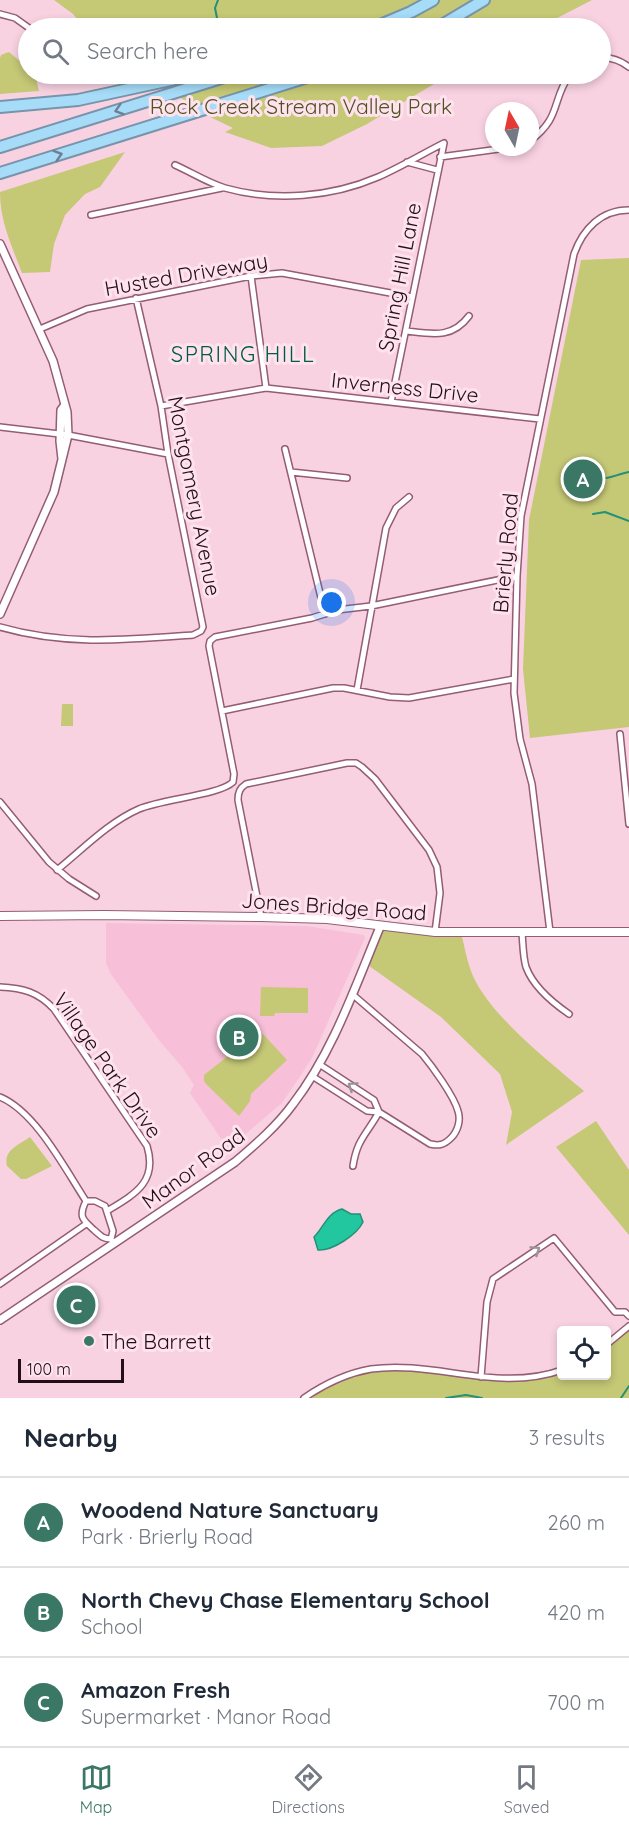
<!DOCTYPE html>
<html lang="en">
<head>
<meta charset="utf-8">
<style>
	body { margin:0; font-family:Quicksand,sans-serif; background:#f2f2f3; color:#1f2937 }
	.controls { position:absolute; right:18px; bottom:18px; display:grid; overflow:hidden; border-radius:6px; box-shadow:0 3px 9px #0003 }
	.controls button { width:54px; height:54px; display:grid; place-items:center; padding:0; border:0; border-bottom:2px solid #e0e1e3; background:#fff; color:#1f2937; font:30px sans-serif }
	.compass { position:absolute; left:485px; top:102px; width:54px; height:54px; border-radius:50%; background:#fff; box-shadow:0 3px 9px #0003; rotate:351deg }
	.scale { position:absolute; left:18px; bottom:15px; width:106px; box-sizing:border-box; padding-left:6px; border:3px solid #240e19; border-top:0; font-size:16px; line-height:21px; white-space:nowrap; color:#240e19; -webkit-text-stroke:4px #fee3ee; paint-order:stroke }
	.you { position:absolute; left:332px; top:603px; width:21px; height:21px; margin:-15px; border:4px solid #fff; border-radius:50%; background:#1a73e8; box-shadow:0 0 0 9px #1a73e833 }
	.badge { display:grid; place-items:center; width:39px; height:39px; border-radius:50%; background:#3a7865; color:#fff; font-size:20px; font-weight:700 }
	.pin { position:absolute; translate:-50% -50%; border:3px solid #fff; box-shadow:0 2px 6px #0006 }
	.list { margin:0; padding:0; list-style:none }
	h2 { display:flex; justify-content:space-between; align-items:center; height:78px; margin:0; padding:0 24px; font-size:26px }
	h2 small { font-size:20px; font-weight:400; color:#747a83 }
	.list li { display:grid; grid-template-columns:39px 1fr auto; gap:18px; align-items:center; box-sizing:border-box; height:90px; padding:0 24px; border-top:2px solid #e0e1e3 }
	.list b { display:block; font-size:22px; white-space:nowrap }
	.list p { margin:0; font-size:20px; white-space:nowrap; color:#747a83 }
	.list em { font-size:20px; font-style:normal; color:#747a83 }
	.icon { flex:none; width:33px; height:33px; fill:none; stroke:currentColor; stroke-width:2; stroke-linecap:round; stroke-linejoin:round }
	.map { position:relative; flex:none; width:629px; height:1398px; overflow:hidden }
	.search { position:absolute; background:#fff; box-shadow:0 3px 9px #0003; left:18px; right:18px; top:18px; height:66px; display:flex; align-items:center; gap:15px; box-sizing:border-box; padding:0 21px; border-radius:33px; color:#747a83; font-size:22px }
	.sheet { height:348px; background:#fff }
	nav { display:flex; justify-content:space-around; align-items:center; box-sizing:border-box; height:84px; border-top:2px solid #e0e1e3; background:#fff; font-size:16px; color:#747a83 }
	nav a { display:grid; justify-items:center; gap:3px }
	nav .on { color:#3a7865 }
	.map>svg:first-child { display:block }
	.built { fill:#f8bfd8 }
	.green { fill:#c5c875 }
	.water { fill:#22c79f; stroke:#239077; stroke-width:1.5 }
	.lines { fill:none; stroke-linecap:round; stroke-linejoin:round }
	.stream { stroke:#239077; stroke-width:2 }
	.minor-casing { stroke:#945c76; stroke-width:8 }
	.tertiary-casing { stroke:#945c76; stroke-width:10 }
	.secondary-casing { stroke:#945c76; stroke-width:10 }
	.motorway-casing { stroke:#7894aa; stroke-width:14 }
	.minor { stroke:#fff; stroke-width:5 }
	.tertiary { stroke:#fff; stroke-width:7 }
	.secondary { stroke:#fff; stroke-width:8 }
	.motorway { stroke:#a6dcf8; stroke-width:10 }
	.oneway { stroke:#6c7f94 }
	.oneway2 { stroke:#9c9398 }
	.poi-dot { fill:#3a7865; stroke:#fee3ee; stroke-width:2 }
	.labels { text-anchor:middle; dominant-baseline:central; stroke-width:6; stroke-linejoin:round; paint-order:stroke }
	.park-label { font-size:21px; fill:#515223; stroke:#fee3ee }
	.street-label { font-size:21px; fill:#240e19; stroke:#fee3ee }
	.poi-label { font-size:21px; fill:#240e19; stroke:#fee3ee; text-anchor:start }
	.neighbourhood-label { font-size:22px; letter-spacing:1.5px; fill:#035945; stroke:#fee3ee }
</style>
</head>
<body>
<div class="map">
<svg width="629" height="1398" viewBox="0 0 629 1398">
	<rect width="100%" height="100%" fill="#f9d2e2"/>
	<path class="built" d="M 106,923 L 307,926 L 364,935 L 365,938 L 312,1058 L 295,1084 L 282,1103 L 228,1149 L 190,1093 L 194,1085 L 182,1067 L 158,1039 L 110,973 L 106,963 Z"/>
	<path class="green" d="M 54,0 L 592,0 L 538,28 L 85,28 L 73,14 Z
		M 9,52 L 28,68 L 28,74 L 35,74 L 39,91 L 0,94 L 0,58 L 1,55 Z
		M 149,74 L 491,74 L 475,83 L 444,78 L 367,124 L 322,146 L 271,148 L 225,132 L 233,128 L 200,112 Z
		M 125,152 L 100,187 L 85,194 L 65,215 L 54,244 L 50,272 L 22,273 C 12,246 0,222 0,192 Z
		M 629,258 L 629,727 L 530,738 L 523,669 L 529,520 L 581,260 Z
		M 62,704 L 73,704 L 73,726 L 61,726 Z
		M 380,927 L 461,933 C 465,948 468,968 476,982 C 496,1020 551,1063 584,1091 L 506,1145 L 512,1112 L 500,1074 L 441,1017 L 365,963 Z
		M 261,987 L 308,988 L 308,1013 L 275,1013 L 274,1016 L 260,1016 Z
		M 263,1034 L 287,1060 L 251,1094 L 250,1101 L 239,1116 L 206,1084 L 204,1081 L 204,1075 L 242,1045 L 246,1049 Z
		M 596,1121 L 629,1170 L 629,1235 L 556,1147 Z
		M 30,1137 L 52,1166 L 26,1179 L 21,1179 L 7,1166 C 3,1150 19,1145 30,1137 Z
		M 629,1326 L 629,1398 L 304,1398 L 327,1384 L 370,1369 L 400,1368 L 499,1379 L 561,1370 L 562,1376 L 606,1376 L 607,1345 Z"/>
	<path class="water" d="M 342,1209 L 351,1214 L 360,1214 L 363,1222 C 357,1235 332,1251 318,1250 L 314,1237 C 324,1227 327,1213 342,1209 Z"/>
	<g class="lines">
		<path class="stream" d="M 218,0 L 215,8 L 219,28
			M 595,479 C 608,480 617,474 629,472
			M 593,514 L 605,512 L 629,521
			M 446,1398 L 466,1395 L 482,1398
			M 621,1398 L 629,1386"/>
		<defs>
			<path id="minor" d="M 0,14 L 15,18 L 29,28
				M 600,58 C 611,57 621,61 629,67
				M 530,141 C 562,117 551,101 570,74
				M 440,157 L 514,147
				M 407,162 L 437,170
				M 175,165 C 191,172 208,183 225,188 C 275,202 332,197 378,177 C 401,167 422,154 444,143 L 391,402
				M 91,215 L 222,188
				M 251,276 L 266,388
				M 40,329 L 87,309 L 251,276 L 282,273 L 412,297
				M 406,331 C 432,334 452,339 469,316
				M 161,406 L 266,388 L 540,419
				M 0,427 L 68,435 L 168,454
				M 285,449 L 325,614
				M 291,472 L 347,478
				M 0,627 C 66,646 126,640 193,635 L 201,631 L 203,627 L 168,454 L 161,406 L 136,298
				M 357,690 L 386,528 L 396,508 L 409,497
				M 222,711 L 333,688 L 344,688 L 390,697 L 409,698 L 514,679
				M 620,734 L 629,824
				M 0,802 L 49,862 L 69,879 L 96,896
				M 57,870 C 83,849 109,822 139,809 C 162,799 220,795 233,782 L 234,774 L 209,646 L 210,641 L 215,637 L 312,618 L 337,610 L 371,606 L 517,576
				M 261,917 L 238,800 C 238,792 240,788 246,784 L 347,763 L 356,763 L 362,767 L 375,779 L 429,850 L 437,867 L 440,893 L 435,932
				M 550,932 L 532,784 L 520,739 L 514,693 L 517,576 L 521,516 L 574,254 C 583,229 601,210 629,210
				M 522,933 C 523,944 523,957 526,967 C 533,986 553,1003 569,1014
				M 0,987 C 23,988 38,992 54,1009 L 147,1146 C 158,1182 135,1194 107,1211
				M 319,1064 L 374,1100 L 379,1112
				M 312,1076 L 367,1111 L 379,1112 L 430,1144 C 439,1146 444,1145 451,1138 C 458,1131 461,1120 458,1111 C 454,1096 432,1066 422,1054 L 352,994
				M 0,1097 C 36,1112 65,1169 86,1201
				M 353,1166 C 357,1139 367,1134 379,1112
				M 86,1201 L 95,1201 L 105,1206 L 113,1231 L 111,1239 L 113,1243
				M 86,1201 C 78,1217 83,1220 94,1230 C 100,1235 102,1239 111,1239
				M 0,1284 L 86,1224
				M 606,1345 L 629,1326
				M 481,1377 L 487,1302 L 493,1279 L 554,1238 L 615,1312 L 625,1312 L 629,1316
				M 304,1398 C 323,1385 348,1373 371,1369 C 435,1360 497,1393 562,1370"/>
			<path id="tertiary" d="M 0,244 L 53,361 L 67,412 L 68,435 L 54,492 L 0,614
				M 62,459 L 60,441 L 61,410 L 64,406
				M 0,1320 L 235,1162 C 256,1144 277,1126 293,1104 C 333,1052 355,987 380,927"/>
			<path id="secondary" d="M 0,916 L 104,915 L 261,917 L 327,919 L 435,932 L 629,932"/>
			<path id="motorway" d="M 373,28 L 411,12 L 433,0
				M 437,28 L 484,0
				M 0,107 L 78,100 L 198,74
				M 0,147 L 234,74
				M 0,173 L 317,74"/>
		</defs>
		<use href="#minor" class="minor-casing"/>
		<use href="#tertiary" class="tertiary-casing"/>
		<use href="#secondary" class="secondary-casing"/>
		<use href="#motorway" class="motorway-casing"/>
		<use href="#minor" class="minor"/>
		<use href="#tertiary" class="tertiary"/>
		<use href="#secondary" class="secondary"/>
		<use href="#motorway" class="motorway"/>
	</g>
	<defs><path id="oneway-chevron" d="M-2-3.5L2.5 0L-2 3.5" fill="none" stroke-width="1.6" stroke-linecap="round" stroke-linejoin="round" transform="scale(1.5)"/></defs>
	<g class="oneway">
		<use href="#oneway-chevron" transform="translate(119 110) rotate(163)"/>
		<use href="#oneway-chevron" transform="translate(58 155) rotate(-17)"/>
	</g>
	<g class="oneway2">
		<use href="#oneway-chevron" transform="translate(352 1086) rotate(-146)"/>
		<use href="#oneway-chevron" transform="translate(536 1250) rotate(-34)"/>
	</g>
	<circle class="poi-dot" cx="89" cy="1341" r="6"/>
	<g class="labels">
		<g class="park-label">
			<text x="301" y="106">Rock Creek Stream Valley Park</text>
		</g>
		<g class="street-label">
			<text transform="translate(186 274) rotate(-10)">Husted Driveway</text>
			<text transform="translate(399 277) rotate(-79)">Spring Hill Lane</text>
			<text transform="translate(405 387) rotate(6)">Inverness Drive</text>
			<text transform="translate(195 496) rotate(79)">Montgomery Avenue</text>
			<text transform="translate(505 553) rotate(-85)">Brierly Road</text>
			<text transform="translate(334 906) rotate(4)">Jones Bridge Road</text>
			<text transform="translate(108 1065) rotate(55)">Village Park Drive</text>
			<text transform="translate(193 1168) rotate(-36)">Manor Road</text>
		</g>
		<g class="poi-label">
			<text x="101" y="1341">The Barrett</text>
		</g>
		<g class="neighbourhood-label">
			<text x="243" y="354">SPRING HILL</text>
		</g>
	</g>
</svg>
<div class="controls">
<button><svg class="icon" aria-label="locate" viewBox="0 0 24 24"><circle cx="12" cy="12" r="6"/><path d="M12 2v4M12 18v4M2 12h4M18 12h4"/></svg></button>
</div>
<svg class="compass" viewBox="-18 -18 36 36"><path d="M0-13l5 13h-10z" fill="#e53935"/><path d="M0 13l5-13h-10z" fill="#747a83"/></svg>
<div class="scale">100 m</div>
<div class="you"></div>
<div class="pin badge" style="left:583px;top:479px">A</div>
<div class="pin badge" style="left:239px;top:1037px">B</div>
<div class="pin badge" style="left:76px;top:1305px">C</div>
<div class="search"><svg class="icon" aria-label="search" viewBox="0 0 24 24"><circle cx="10" cy="10" r="6"/><path d="M15 15l6 6"/></svg>Search here</div>
</div>
<section class="sheet">
<h2>Nearby<small>3 results</small></h2>
<ul class="list">
<li><span class="badge">A</span><div><b>Woodend Nature Sanctuary</b><p>Park · Brierly Road</p></div><em>260 m</em></li>
<li><span class="badge">B</span><div><b>North Chevy Chase Elementary School</b><p>School</p></div><em>420 m</em></li>
<li><span class="badge">C</span><div><b>Amazon Fresh</b><p>Supermarket · Manor Road</p></div><em>700 m</em></li>
</ul>
</section>
<nav>
<a class="on"><svg class="icon" aria-label="map" viewBox="0 0 24 24"><path d="M3 6l6-2 6 2 6-2v14l-6 2-6-2-6 2zM9 4v14M15 6v14"/></svg>Map</a>
<a><svg class="icon" aria-label="directions" viewBox="0 0 24 24"><path d="M12 3l9 9-9 9-9-9zM9 14v-3h6M13 9l2 2-2 2"/></svg>Directions</a>
<a><svg class="icon" aria-label="saved" viewBox="0 0 24 24"><path d="M7 4h10v16l-5-4-5 4z"/></svg>Saved</a>
</nav>
</body>
</html>
